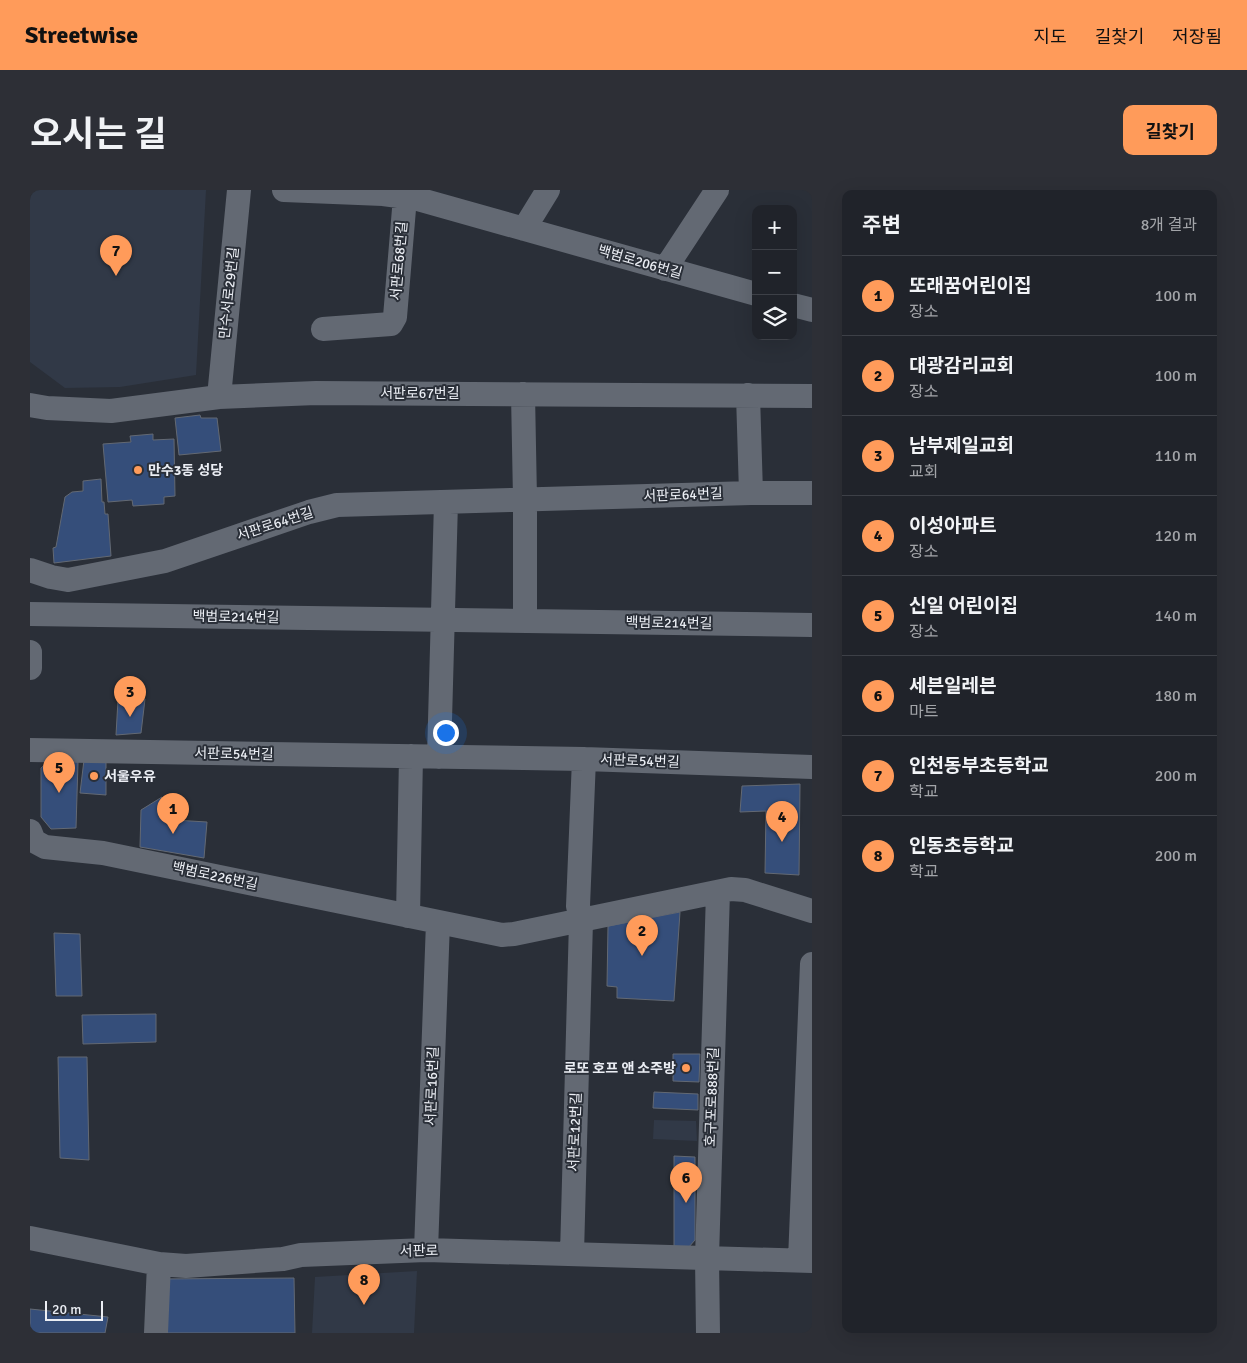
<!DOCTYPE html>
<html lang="ko">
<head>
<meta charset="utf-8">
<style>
	body { margin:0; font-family:Signika,"Noto Sans KR",sans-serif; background:#2d2f36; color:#f1f3f6 }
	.controls { position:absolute; right:15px; top:15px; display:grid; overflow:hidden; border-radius:10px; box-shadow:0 5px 20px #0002 }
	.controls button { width:45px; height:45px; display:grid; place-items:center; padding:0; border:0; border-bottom:1px solid #3d4047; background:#20232a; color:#f1f3f6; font:25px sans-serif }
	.scale { position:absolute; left:15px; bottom:12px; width:58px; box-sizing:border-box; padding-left:5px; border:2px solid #ebeef4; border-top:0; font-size:14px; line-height:18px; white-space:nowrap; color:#ebeef4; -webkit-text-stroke:4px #2a2f38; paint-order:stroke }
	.you { position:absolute; left:415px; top:542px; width:18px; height:18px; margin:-12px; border:4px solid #fff; border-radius:50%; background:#1a73e8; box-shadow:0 0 0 8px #1a73e833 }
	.badge { display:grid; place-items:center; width:32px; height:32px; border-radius:50%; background:#ff9b5a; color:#111; font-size:16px; font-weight:700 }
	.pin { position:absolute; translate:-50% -41px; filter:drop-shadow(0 1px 2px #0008) }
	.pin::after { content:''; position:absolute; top:26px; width:18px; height:15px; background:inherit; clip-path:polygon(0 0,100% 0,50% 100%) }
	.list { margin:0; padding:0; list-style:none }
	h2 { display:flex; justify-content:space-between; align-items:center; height:65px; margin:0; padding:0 20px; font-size:21px }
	h2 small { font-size:16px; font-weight:400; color:#a2a4a8 }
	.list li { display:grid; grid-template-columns:32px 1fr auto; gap:15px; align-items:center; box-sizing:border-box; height:80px; padding:0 20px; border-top:1px solid #3d4047 }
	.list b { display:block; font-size:19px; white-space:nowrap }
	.list p { margin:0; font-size:16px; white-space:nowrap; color:#a2a4a8 }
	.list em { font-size:16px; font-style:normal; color:#a2a4a8 }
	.icon { flex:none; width:28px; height:28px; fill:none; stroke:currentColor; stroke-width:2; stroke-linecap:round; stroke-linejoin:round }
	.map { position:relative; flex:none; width:782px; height:1143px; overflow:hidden; border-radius:10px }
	header { display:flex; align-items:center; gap:30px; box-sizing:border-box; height:70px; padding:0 25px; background:#ff9b5a; color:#111 }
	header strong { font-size:24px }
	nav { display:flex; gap:28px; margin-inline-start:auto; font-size:18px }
	.intro { display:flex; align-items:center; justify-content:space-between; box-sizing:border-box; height:120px; padding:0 30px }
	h1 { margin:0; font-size:35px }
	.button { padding:12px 22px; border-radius:10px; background:#ff9b5a; color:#111; font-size:18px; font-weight:700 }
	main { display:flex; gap:30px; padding:0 30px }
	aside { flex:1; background:#20232a; border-radius:10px; box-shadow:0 5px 20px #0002 }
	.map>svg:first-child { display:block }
	.built { fill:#313947 }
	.building { fill:#354e7a; stroke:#636973 }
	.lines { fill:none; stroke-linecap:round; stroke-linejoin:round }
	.minor { stroke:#636973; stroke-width:24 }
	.poi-dot { fill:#ff9b5a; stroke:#2a2f38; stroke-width:2 }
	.labels { text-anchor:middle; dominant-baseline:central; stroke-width:4; stroke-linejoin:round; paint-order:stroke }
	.street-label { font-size:14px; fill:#ebeef4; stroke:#2a2f38 }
	.poi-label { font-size:14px; font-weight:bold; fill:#ebeef4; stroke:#2a2f38; text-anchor:start }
</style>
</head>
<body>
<header>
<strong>Streetwise</strong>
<nav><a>지도</a><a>길찾기</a><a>저장됨</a></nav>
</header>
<div class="intro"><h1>오시는 길</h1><a class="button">길찾기</a></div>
<main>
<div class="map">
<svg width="782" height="1143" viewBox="0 0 782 1143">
	<rect width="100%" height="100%" fill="#2a2f38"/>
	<path class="built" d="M 0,0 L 176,0 L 166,185 L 90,197 L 35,198 L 0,172 Z
		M 624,930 L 666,931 L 667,951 L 623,949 Z
		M 387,1081 L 384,1143 L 282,1143 L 285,1087 Z"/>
	<path class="building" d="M 170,225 L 171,228 L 187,228 L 191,261 L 149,265 L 145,228 Z
		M 123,244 L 123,250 L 144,249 L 145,306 L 134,307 L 134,314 L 103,316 L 102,310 L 78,312 L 73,254 L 101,252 L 100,246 Z
		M 71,289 L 72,312 L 74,312 L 75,324 L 78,324 L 81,366 L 24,373 L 23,358 L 26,357 L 35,307 L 42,302 L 53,301 L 53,291 Z
		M 115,509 L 111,543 L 86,545 L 88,510 Z
		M 76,568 L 76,605 L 50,603 L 54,570 Z
		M 21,569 L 48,572 L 46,638 L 21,639 L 11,627 L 11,578 Z
		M 770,594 L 769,685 L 735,683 L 736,621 L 710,622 L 712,596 Z
		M 132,607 L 130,619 L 143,620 L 144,630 L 177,632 L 174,668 L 110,657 L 111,620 Z
		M 650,722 L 644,811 L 587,808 L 587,797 L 577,796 L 578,736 Z
		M 24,743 L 50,744 L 52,806 L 26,806 Z
		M 126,824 L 126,852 L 53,854 L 52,825 Z
		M 643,864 L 670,864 L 669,892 L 643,891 Z
		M 28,867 L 57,867 L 59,970 L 30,968 Z
		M 624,902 L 668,904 L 668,920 L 623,918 Z
		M 644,966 L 665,967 L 665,1050 L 658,1058 L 644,1057 Z
		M 264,1088 L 265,1143 L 126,1143 L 129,1089 Z
		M 0,1119 L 78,1127 L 75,1143 L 0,1143 Z"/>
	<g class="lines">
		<path class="minor" d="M 254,0 L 353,4 L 384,8 L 726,104
			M 494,39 L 518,0
			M 635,79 L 687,0
			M 763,115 L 782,120
			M 293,139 L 361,134 L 365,127 L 375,7
			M 493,204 L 495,309 L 495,431
			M 718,205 L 721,303
			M 189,207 L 209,0
			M 0,215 L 17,218 L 81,221 L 189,207 L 286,203 L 782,206
			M 0,380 L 21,387 L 38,390 L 135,371 L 279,322 L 307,315 L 721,303 L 782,303
			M 0,424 L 782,435
			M 0,478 L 0,462
			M 0,560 L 554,569 L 782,577
			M 409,567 L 416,312
			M 0,641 L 4,651 L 15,657 L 73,663 L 472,745 L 484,744 L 701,699 L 715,700 L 782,721
			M 378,726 L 381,566
			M 0,1048 L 129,1074 L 156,1076 L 253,1069 L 271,1065 L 396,1060 L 782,1071
			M 396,1060 L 408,732
			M 542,1064 L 551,731 L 548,716 L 554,569
			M 770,1070 L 782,774
			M 126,1143 L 129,1074
			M 678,1143 L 677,1068 L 688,702"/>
	</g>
	<g class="poi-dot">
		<circle cx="108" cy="280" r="5"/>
		<circle cx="64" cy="586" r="5"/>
		<circle cx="656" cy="878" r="5"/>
	</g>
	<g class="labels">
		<g class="street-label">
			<text transform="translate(369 71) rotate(-85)">서판로68번길</text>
			<text transform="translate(610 72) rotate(16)">백범로206번길</text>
			<text transform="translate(199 103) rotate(-84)">만수서로29번길</text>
			<text x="390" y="203">서판로67번길</text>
			<text transform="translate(653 305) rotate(-2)">서판로64번길</text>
			<text transform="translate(245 334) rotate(-18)">서판로64번길</text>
			<text transform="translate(206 427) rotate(1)">백범로214번길</text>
			<text transform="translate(639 433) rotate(1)">백범로214번길</text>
			<text transform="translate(204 564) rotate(1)">서판로54번길</text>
			<text transform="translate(610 571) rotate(2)">서판로54번길</text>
			<text transform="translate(185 686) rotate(12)">백범로226번길</text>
			<text transform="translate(402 896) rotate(-88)">서판로16번길</text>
			<text transform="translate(682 907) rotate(-88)">호구포로888번길</text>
			<text transform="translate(545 942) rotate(-88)">서판로12번길</text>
			<text transform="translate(389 1061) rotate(-1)">서판로</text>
		</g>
		<g class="poi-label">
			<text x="118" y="280">만수3동 성당</text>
			<text x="74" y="586">서울우유</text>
			<text x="646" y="878" text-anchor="end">로또 호프 앤 소주방</text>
		</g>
	</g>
</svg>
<div class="controls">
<button>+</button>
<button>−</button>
<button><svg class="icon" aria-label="layers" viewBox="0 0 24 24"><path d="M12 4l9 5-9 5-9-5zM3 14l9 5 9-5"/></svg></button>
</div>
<div class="scale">20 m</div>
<div class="you"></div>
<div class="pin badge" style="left:143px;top:644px">1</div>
<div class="pin badge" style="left:612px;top:766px">2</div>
<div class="pin badge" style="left:100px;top:527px">3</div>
<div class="pin badge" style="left:752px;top:652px">4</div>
<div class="pin badge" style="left:29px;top:603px">5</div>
<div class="pin badge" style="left:656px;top:1013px">6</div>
<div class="pin badge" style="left:86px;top:86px">7</div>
<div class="pin badge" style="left:334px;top:1115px">8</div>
</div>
<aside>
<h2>주변<small>8개 결과</small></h2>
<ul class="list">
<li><span class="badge">1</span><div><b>또래꿈어린이집</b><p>장소</p></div><em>100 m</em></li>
<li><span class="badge">2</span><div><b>대광감리교회</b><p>장소</p></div><em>100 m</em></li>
<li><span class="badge">3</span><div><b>남부제일교회</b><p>교회</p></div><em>110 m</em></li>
<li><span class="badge">4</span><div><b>이성아파트</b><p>장소</p></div><em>120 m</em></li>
<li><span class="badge">5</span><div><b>신일 어린이집</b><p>장소</p></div><em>140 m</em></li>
<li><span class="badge">6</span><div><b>세븐일레븐</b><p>마트</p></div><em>180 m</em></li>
<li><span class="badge">7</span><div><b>인천동부초등학교</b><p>학교</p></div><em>200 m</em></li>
<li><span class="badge">8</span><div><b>인동초등학교</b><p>학교</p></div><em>200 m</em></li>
</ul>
</aside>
</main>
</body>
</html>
